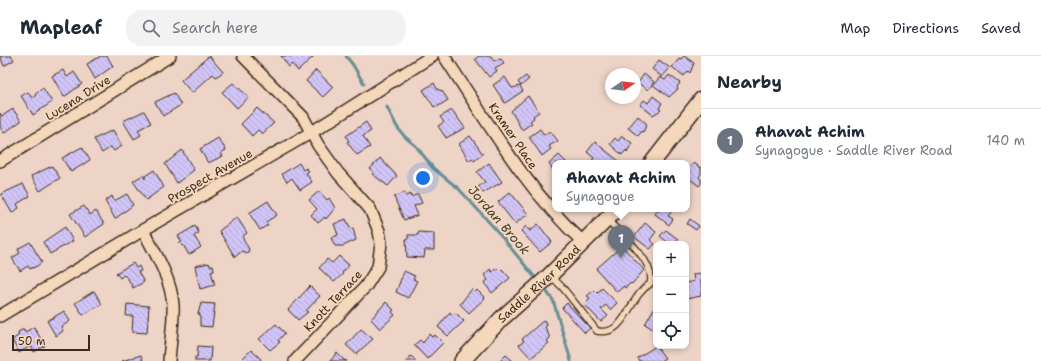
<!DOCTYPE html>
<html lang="en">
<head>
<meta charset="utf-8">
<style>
	body { margin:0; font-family:"Shantell Sans",sans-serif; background:#f2f2f3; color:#1f2937 }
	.controls { position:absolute; right:12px; bottom:12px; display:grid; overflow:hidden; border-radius:8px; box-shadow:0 2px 6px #0003 }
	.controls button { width:36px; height:36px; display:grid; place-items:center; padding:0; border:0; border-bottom:1px solid #e0e1e3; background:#fff; color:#1f2937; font:20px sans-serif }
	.compass { position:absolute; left:605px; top:12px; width:36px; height:36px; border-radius:50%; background:#fff; box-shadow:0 2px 6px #0003; rotate:77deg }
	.scale { position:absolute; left:12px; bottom:10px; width:78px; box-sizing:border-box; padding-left:4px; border:2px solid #3b2a1e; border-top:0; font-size:11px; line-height:14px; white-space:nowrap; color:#3b2a1e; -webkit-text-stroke:3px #f5d8bb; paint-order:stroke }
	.you { position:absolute; left:423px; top:122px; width:14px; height:14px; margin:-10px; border:3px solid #fff; border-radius:50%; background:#1a73e8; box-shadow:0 0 0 6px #1a73e833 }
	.badge { display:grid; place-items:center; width:26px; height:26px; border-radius:50%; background:#0b8043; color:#fff; font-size:13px; font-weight:700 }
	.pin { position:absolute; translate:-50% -33px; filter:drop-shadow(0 1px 2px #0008) }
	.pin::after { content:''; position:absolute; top:21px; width:14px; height:12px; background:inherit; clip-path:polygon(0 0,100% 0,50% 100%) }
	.popup { position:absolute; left:552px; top:104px; width:138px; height:52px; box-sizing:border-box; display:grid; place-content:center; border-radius:8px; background:#fff; filter:drop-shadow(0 1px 3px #0005); font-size:13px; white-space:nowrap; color:#747a83 }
	.popup b { font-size:15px; color:#1f2937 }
	.popup::after { content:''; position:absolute; left:50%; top:100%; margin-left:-8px; border:8px solid transparent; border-top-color:#fff }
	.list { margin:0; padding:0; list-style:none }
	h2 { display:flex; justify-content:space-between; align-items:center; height:52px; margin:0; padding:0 16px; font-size:17px }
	h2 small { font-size:13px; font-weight:400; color:#747a83 }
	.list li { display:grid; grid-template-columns:26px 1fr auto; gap:12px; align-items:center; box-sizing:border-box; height:64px; padding:0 16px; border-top:1px solid #e0e1e3 }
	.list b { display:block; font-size:15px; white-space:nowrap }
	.list p { margin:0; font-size:13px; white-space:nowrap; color:#747a83 }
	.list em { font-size:13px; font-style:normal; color:#747a83 }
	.icon { flex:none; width:22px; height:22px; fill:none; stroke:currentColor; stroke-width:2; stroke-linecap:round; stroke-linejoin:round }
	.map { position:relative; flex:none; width:701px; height:305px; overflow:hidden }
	header { display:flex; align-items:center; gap:24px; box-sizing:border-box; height:56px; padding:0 20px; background:#fff; border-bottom:1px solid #e0e1e3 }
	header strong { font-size:19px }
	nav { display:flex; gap:22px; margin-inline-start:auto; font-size:14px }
	.search { width:280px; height:36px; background:#f2f2f3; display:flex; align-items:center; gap:10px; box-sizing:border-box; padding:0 14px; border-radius:16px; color:#747a83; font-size:15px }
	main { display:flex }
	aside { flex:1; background:#fff }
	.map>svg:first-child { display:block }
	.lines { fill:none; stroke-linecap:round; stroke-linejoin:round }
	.stream { stroke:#688f95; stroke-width:3 }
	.building { fill:url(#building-back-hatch); stroke:#3b2a1e }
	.lane-casing { stroke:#3b2a1e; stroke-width:8 }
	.street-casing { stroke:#3b2a1e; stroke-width:14 }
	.secondary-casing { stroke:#3b2a1e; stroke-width:18 }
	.lane { stroke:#f5d8bb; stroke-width:5.5 }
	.street { stroke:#f5d8bb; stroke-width:11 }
	.secondary { stroke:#f5d8bb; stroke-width:15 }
	.labels { text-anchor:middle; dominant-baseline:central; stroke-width:4; stroke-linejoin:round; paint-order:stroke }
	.street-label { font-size:12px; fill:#3b2a1e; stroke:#f5d8bb }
	.water-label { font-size:13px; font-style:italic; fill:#46433c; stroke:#f5d8bb }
</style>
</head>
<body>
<header>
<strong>Mapleaf</strong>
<div class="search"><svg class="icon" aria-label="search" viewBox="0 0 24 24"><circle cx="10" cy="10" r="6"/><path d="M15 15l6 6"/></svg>Search here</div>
<nav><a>Map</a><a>Directions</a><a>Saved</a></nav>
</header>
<main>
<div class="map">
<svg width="701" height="305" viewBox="0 0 701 305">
	<defs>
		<pattern id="building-back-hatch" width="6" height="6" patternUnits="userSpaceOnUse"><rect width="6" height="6" fill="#d0c5f7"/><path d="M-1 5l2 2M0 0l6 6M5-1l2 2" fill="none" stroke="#b4a9d3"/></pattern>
	</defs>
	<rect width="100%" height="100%" fill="#eed4c7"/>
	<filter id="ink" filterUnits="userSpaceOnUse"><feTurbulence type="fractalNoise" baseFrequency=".025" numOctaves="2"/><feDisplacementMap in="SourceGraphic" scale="8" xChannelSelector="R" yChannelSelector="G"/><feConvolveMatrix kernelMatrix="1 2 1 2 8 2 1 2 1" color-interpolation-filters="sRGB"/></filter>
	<g filter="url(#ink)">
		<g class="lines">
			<path class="stream" d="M 346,0 L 353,9 L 364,28
				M 387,51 L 397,71 L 405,81 L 416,90 L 433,112 L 459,133 L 497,175 L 537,224
				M 543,231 L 553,244 L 571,305"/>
		</g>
		<path class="building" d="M 0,0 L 11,0 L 14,4 L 4,10 Z
			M 101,0 L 107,0 L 113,10 L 95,23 L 87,8 Z
			M 209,0 L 223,16 L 216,21 L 213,18 L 192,37 L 181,24 Z
			M 281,0 L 314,0 L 298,15 L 292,8 L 289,11 Z
			M 479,0 L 491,0 L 494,5 L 500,2 L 504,7 L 495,12 L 497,15 L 489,21 L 475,3 Z
			M 684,0 L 694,7 L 690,17 L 688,15 L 684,20 L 672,11 L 680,2 L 681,3 Z
			M 659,4 L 670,12 L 662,21 L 652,13 Z
			M 63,14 L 67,21 L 74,16 L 82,28 L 64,41 L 52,20 Z
			M 316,14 L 333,31 L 323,41 L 306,25 Z
			M 644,18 L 654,26 L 648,34 L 638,27 Z
			M 669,19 L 680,27 L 677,31 L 678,33 L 669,41 L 653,29 L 660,21 L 665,24 Z
			M 526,20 L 529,23 L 521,30 L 518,26 Z
			M 505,21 L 512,32 L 520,30 L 523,35 L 505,47 L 493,29 Z
			M 233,27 L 249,41 L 237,52 L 222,36 Z
			M 434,27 L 437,33 L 442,35 L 448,44 L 437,51 L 436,50 L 434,51 L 423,34 Z
			M 43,32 L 52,46 L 33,59 L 21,40 L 28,36 L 32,42 L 36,39 L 35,37 Z
			M 174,37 L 181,49 L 163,60 L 155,46 Z
			M 528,40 L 539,56 L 533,60 L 534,62 L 530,65 L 532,67 L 522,74 L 511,55 Z
			M 653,40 L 662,47 L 659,52 L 661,54 L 653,59 L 640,49 L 644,44 L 648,47 Z
			M 257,52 L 274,67 L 262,78 L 258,74 L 252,80 L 241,68 Z
			M 13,53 L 21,65 L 4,77 L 0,71 L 0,57 L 2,60 Z
			M 452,54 L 465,72 L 446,82 L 438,70 L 444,66 L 440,61 Z
			M 144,55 L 151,67 L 138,74 L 141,79 L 134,83 L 123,65 Z
			M 638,60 L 647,68 L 643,76 L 642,75 L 638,80 L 628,72 Z
			M 366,66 L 371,75 L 363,80 L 370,91 L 357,99 L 347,86 L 349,85 L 346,80 Z
			M 540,73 L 544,79 L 550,75 L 558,85 L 549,90 L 551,93 L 542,100 L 529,81 Z
			M 113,74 L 122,90 L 114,95 L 111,91 L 102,97 L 94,83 Z
			M 470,80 L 483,98 L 474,105 L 472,102 L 469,105 L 459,88 Z
			M 622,80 L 632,87 L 627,96 L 626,94 L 622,99 L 610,88 L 615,82 L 618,85 Z
			M 218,82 L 226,94 L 221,97 L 223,100 L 208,107 L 200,93 Z
			M 595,86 L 620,106 L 619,107 L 590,107 L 594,102 L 587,96 Z
			M 82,91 L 90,104 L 71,116 L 62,102 Z
			M 182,94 L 194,114 L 177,127 L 165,108 Z
			M 559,99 L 567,107 L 555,107 L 555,117 L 549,108 Z
			M 380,102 L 397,120 L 388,130 L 372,118 L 374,116 L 370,113 Z
			M 299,107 L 303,114 L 306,112 L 309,115 L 306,117 L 312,126 L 300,134 L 292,122 L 287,126 L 282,118 Z
			M 489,107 L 502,126 L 483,137 L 478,131 L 485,126 L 477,116 Z
			M 694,107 L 701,112 L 701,118 L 699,121 L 701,123 L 701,128 L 699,130 L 687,121 L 687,113 Z
			M 52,110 L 60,122 L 40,135 L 31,120 Z
			M 154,114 L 164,131 L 146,144 L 133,125 L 143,119 L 145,123 L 145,120 Z
			M 23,128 L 30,140 L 17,148 L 19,152 L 12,157 L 1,138 Z
			M 319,135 L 327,144 L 329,142 L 335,152 L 326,163 L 325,161 L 318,167 L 311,159 L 317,153 L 309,144 Z
			M 405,136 L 406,140 L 410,138 L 411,141 L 418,138 L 422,147 L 414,150 L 418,159 L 404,164 L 394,141 Z
			M 510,136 L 528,158 L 515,168 L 498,146 Z
			M 127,138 L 133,149 L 115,163 L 105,145 L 112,140 L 114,145 Z
			M 268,145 L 277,159 L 266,166 L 268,169 L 260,174 L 249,157 Z
			M 84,150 L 90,159 L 96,155 L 104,168 L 85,181 L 70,158 Z
			M 658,153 L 674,153 L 668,160 L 673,163 L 669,169 L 655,158 Z
			M 237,161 L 247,177 L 243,180 L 243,183 L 249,193 L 248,196 L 246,197 L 242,195 L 235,201 L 219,175 Z
			M 346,163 L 351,173 L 353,172 L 356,184 L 343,190 L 335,190 L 331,182 L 338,179 L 334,168 Z
			M 690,163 L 699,170 L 696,174 L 687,168 Z
			M 645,167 L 656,176 L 650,184 L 655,188 L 650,193 L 634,181 Z
			M 538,168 L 552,186 L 540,196 L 521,175 L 526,170 L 530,175 Z
			M 195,170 L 199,177 L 194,180 L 201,191 L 189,199 L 183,189 L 182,190 L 179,187 L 182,186 L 178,180 Z
			M 65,171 L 73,185 L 50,198 L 43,186 Z
			M 666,174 L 678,183 L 674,188 L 670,188 L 660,180 Z
			M 418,176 L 434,177 L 434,194 L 425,194 L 424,202 L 407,201 L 406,183 L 408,183 L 408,179 L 418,179 Z
			M 30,186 L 42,206 L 37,210 L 30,213 L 28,210 L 20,215 L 12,202 L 20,197 L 18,194 L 19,192 Z
			M 622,190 L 644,214 L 632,228 L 631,227 L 625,232 L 624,230 L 617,236 L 596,213 Z
			M 339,200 L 349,209 L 342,217 L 343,218 L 334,226 L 319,212 L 327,203 L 332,207 Z
			M 133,207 L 136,212 L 139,210 L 141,215 L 138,216 L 144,226 L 133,232 L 128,223 L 124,219 L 120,222 L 116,217 Z
			M 209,207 L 210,210 L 213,209 L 214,214 L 211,215 L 215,229 L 200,233 L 195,210 Z
			M 497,212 L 500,215 L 502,213 L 510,222 L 492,237 L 484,227 L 488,224 L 484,219 L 490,213 L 492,216 Z
			M 404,215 L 415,220 L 413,223 L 417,225 L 408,242 L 396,236 Z
			M 701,217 L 701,240 L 686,243 L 686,227 L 694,225 L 693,218 Z
			M 310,230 L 320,240 L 306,255 L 308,256 L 298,264 L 288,254 Z
			M 602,232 L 617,247 L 610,254 L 606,249 L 601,253 L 608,260 L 601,266 L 584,248 L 590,242 L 587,240 L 594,234 L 597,237 Z
			M 472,233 L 475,236 L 477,234 L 485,242 L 469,257 L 460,248 Z
			M 94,235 L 102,248 L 83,259 L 75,247 Z
			M 386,246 L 394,254 L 392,256 L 395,259 L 380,273 L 371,263 Z
			M 201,247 L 215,248 L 212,271 L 200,270 L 200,258 L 198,258 Z
			M 567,247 L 590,272 L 585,277 L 562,252 Z
			M 127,248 L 149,250 L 147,277 L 132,276 L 133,260 L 126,260 Z
			M 656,249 L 656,275 L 645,268 Z
			M 64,255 L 70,265 L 61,271 L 63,275 L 56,280 L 47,265 Z
			M 450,256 L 453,259 L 456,257 L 464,265 L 448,280 L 438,271 Z
			M 544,264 L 547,269 L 545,271 L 550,282 L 547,285 L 549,287 L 531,302 L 519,289 L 524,285 L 522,283 Z
			M 276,268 L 285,277 L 278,285 L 280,286 L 270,294 L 259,283 Z
			M 34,271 L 45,290 L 34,296 L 31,290 L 19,297 L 12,284 L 19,279 L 18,276 L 24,273 L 25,276 Z
			M 361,273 L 373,283 L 356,298 L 346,289 Z
			M 429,278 L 432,281 L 435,279 L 443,287 L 427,303 L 414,289 L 420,284 L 423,287 Z
			M 198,290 L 211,291 L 210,305 L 195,305 L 195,301 L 197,301 Z
			M 656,290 L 665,302 L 660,305 L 639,305 L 637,302 Z
			M 251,294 L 261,303 L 260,305 L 240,305 Z
			M 337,297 L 344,304 L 347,305 L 330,305 Z
			M 141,299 L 143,305 L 122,305 Z
			M 506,299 L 513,305 L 500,305 Z
			M 411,300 L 416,305 L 406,305 Z"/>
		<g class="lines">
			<defs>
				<path id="lane" d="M 550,219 L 563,232 L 597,275 C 626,281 628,241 650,228 C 657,207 621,177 607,164"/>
				<path id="street" d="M 243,0 L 303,61 L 318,89 L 338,117 L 370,153 L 379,175 L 381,187 L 378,211 L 366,230 L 295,305
					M 444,0 C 487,65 526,134 584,187
					M 0,105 L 170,0
					M 143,174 C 155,197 171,222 173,249 C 174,267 170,287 169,305
					M 0,260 L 143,174 L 312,76 L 432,0"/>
				<g id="secondary">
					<path d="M 652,107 L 701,44"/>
					<path id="s1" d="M 462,305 L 501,263 L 546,223 L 617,153"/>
				</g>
			</defs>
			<use href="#lane" class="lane-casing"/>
			<use href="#street" class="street-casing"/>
			<use href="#secondary" class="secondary-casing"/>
			<use href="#lane" class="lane"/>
			<use href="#street" class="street"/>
			<use href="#secondary" class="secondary"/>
		</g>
	</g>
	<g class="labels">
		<g class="street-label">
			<text transform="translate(78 42) rotate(-32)">Lucena Drive</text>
			<text transform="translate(513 80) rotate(56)">Kramer Place</text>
			<text transform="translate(210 120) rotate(-30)">Prospect Avenue</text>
			<text stroke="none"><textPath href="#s1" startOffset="109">Saddle River Road</textPath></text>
			<text transform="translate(333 245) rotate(-47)">Knott Terrace</text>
		</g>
		<g class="water-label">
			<text transform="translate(499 164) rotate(49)">Jordan Brook</text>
		</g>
	</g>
</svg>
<div class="controls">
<button>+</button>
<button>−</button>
<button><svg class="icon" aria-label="locate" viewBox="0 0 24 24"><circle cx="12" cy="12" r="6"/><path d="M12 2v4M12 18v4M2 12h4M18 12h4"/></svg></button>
</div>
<svg class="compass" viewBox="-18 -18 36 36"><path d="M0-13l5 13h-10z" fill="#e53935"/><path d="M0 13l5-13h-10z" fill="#747a83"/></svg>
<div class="scale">50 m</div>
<div class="you"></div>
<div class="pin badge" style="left:621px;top:202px;background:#6b7280">1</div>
<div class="popup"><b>Ahavat Achim</b>Synagogue</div>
</div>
<aside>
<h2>Nearby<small></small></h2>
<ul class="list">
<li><span class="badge" style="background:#6b7280">1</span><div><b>Ahavat Achim</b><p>Synagogue · Saddle River Road</p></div><em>140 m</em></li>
</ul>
</aside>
</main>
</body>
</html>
